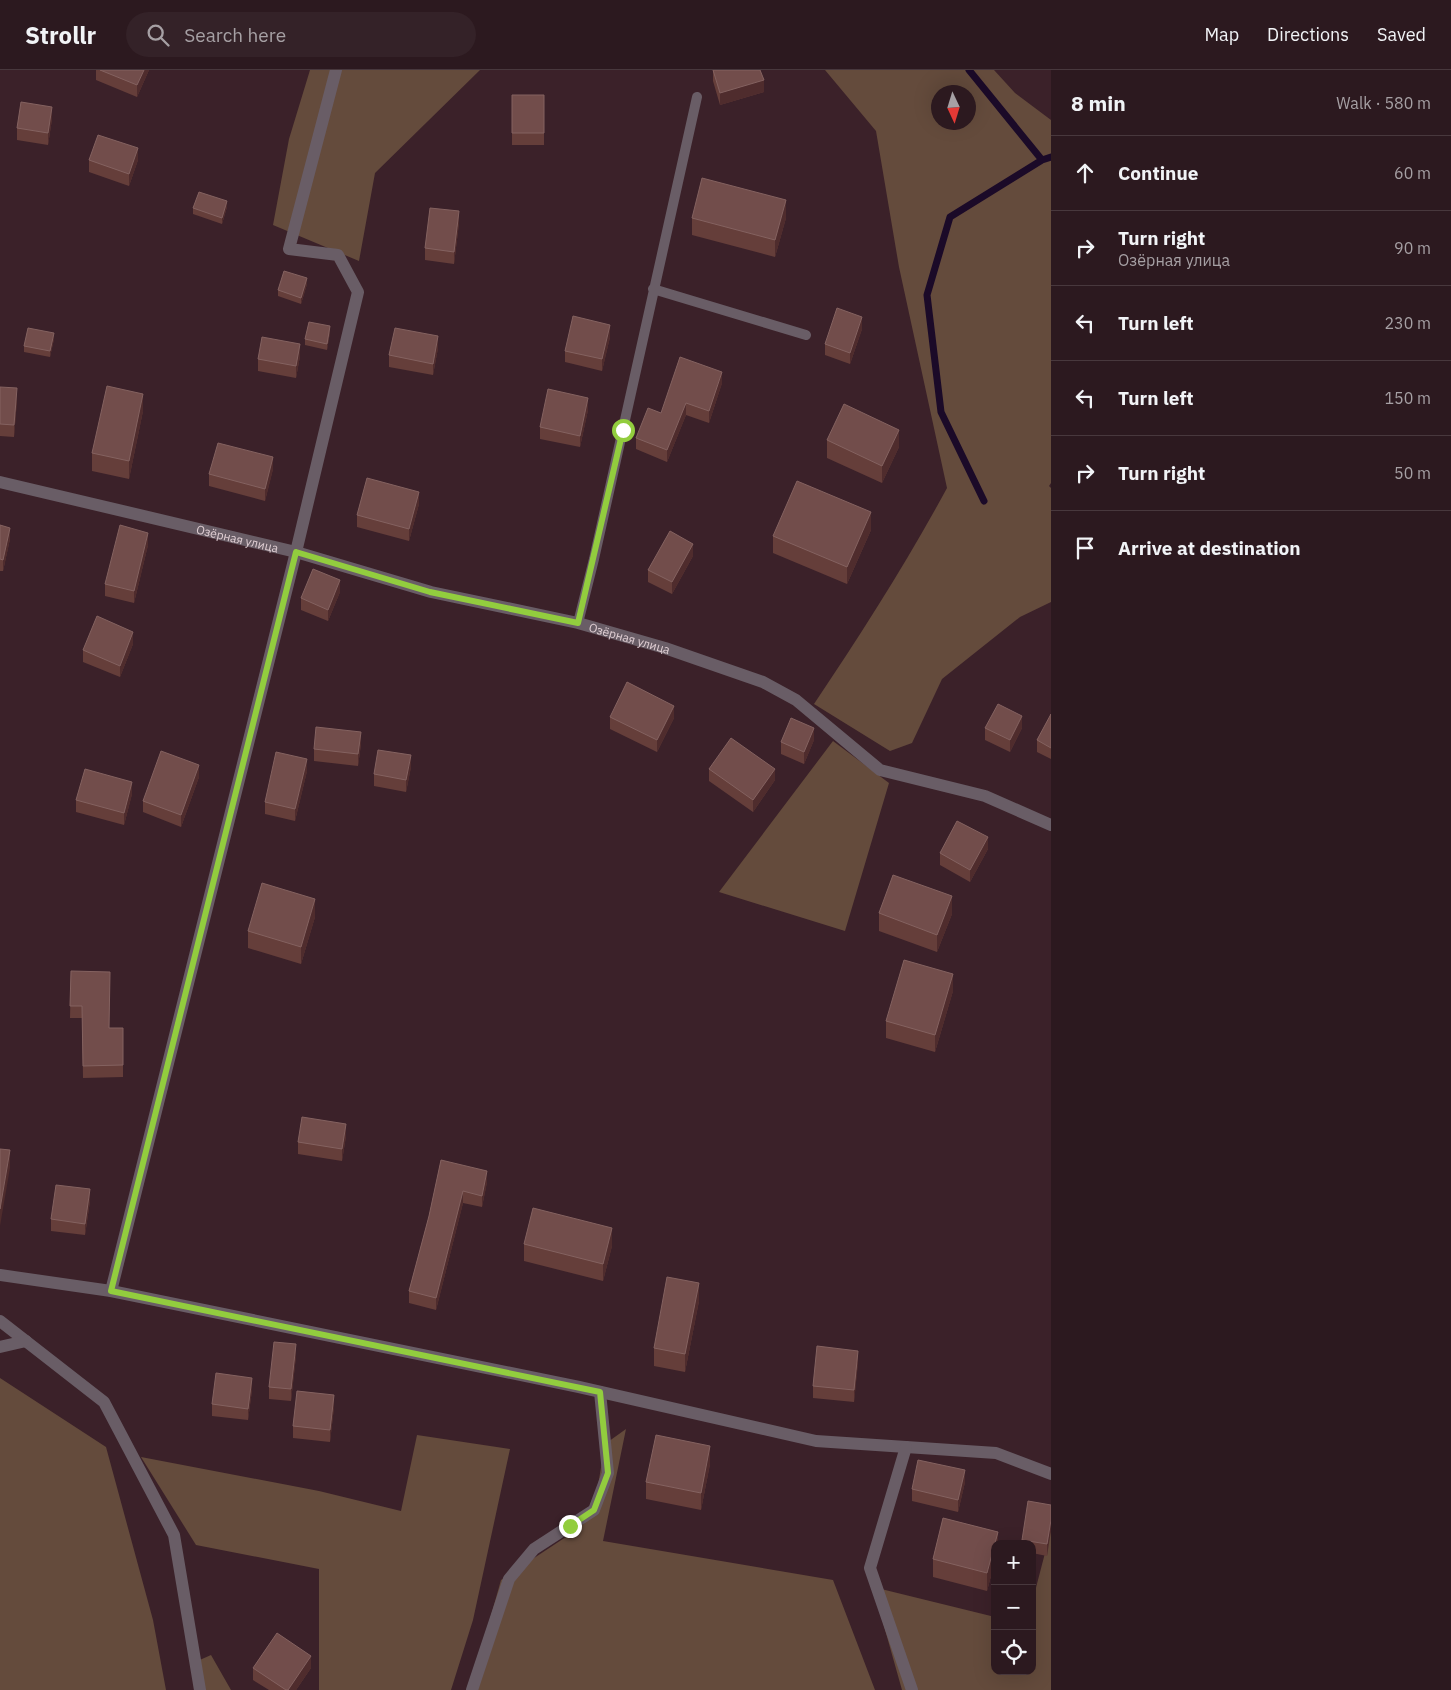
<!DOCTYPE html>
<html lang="en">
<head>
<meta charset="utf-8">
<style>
	body { margin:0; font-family:"IBM Plex Sans",sans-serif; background:#342228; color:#f1f3f6 }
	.controls { position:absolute; right:15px; bottom:15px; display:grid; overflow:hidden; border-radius:10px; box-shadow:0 5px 20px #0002 }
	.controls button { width:45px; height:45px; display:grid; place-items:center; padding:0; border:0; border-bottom:1px solid #48383d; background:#2c191f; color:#f1f3f6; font:25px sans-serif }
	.compass { position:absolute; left:931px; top:15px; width:45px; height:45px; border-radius:50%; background:#2c191f; box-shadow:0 5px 20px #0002; rotate:176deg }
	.stop { position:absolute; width:15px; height:15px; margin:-11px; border:4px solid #92cd3e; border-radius:50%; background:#fff }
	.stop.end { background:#92cd3e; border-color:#fff; box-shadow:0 1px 5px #0008 }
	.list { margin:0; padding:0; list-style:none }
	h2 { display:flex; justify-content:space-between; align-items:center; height:65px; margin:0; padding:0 20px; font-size:21px }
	h2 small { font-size:16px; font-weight:400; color:#a6a0a4 }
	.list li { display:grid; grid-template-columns:32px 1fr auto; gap:15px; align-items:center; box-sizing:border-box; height:75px; padding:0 20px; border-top:1px solid #48383d }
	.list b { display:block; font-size:19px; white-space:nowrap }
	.list p { margin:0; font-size:16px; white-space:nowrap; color:#a6a0a4 }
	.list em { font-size:16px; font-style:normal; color:#a6a0a4 }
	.icon { flex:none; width:28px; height:28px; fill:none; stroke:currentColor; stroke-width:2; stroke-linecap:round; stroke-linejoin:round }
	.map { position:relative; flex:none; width:1051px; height:1620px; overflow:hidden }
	header { display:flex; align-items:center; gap:30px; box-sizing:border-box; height:70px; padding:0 25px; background:#2c191f; border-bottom:1px solid #48383d }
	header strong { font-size:24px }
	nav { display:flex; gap:28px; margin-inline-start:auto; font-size:18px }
	.search { width:350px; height:45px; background:#342228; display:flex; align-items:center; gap:12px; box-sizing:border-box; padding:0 18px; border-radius:28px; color:#a6a0a4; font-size:19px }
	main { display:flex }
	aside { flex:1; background:#2c191f }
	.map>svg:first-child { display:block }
	.green { fill:#644b3c; fill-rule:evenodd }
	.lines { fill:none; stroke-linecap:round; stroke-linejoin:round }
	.stream { stroke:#1b0a28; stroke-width:7 }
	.service { stroke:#695d66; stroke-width:10 }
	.minor { stroke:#695d66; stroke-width:12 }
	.wall { fill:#653e3a }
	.shaded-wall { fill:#4f2c2d }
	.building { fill:#724d4b; stroke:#846260 }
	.route { stroke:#92cd3e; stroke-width:6 }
	.labels { text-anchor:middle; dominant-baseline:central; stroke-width:4; stroke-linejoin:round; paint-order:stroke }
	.street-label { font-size:12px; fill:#e0ced3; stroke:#3b2129 }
</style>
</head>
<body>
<header>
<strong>Strollr</strong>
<div class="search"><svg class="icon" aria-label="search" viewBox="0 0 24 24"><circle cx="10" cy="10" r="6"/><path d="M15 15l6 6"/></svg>Search here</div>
<nav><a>Map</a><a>Directions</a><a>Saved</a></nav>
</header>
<main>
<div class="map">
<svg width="1051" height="1620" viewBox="0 0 1051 1620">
	<rect width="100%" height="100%" fill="#3b2129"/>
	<path class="green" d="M 310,0 L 480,0 L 375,103 L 359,191 L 273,155 L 289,69 Z
		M 825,0 L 994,0 L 1015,23 L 1051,50 L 1051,413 L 1049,416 L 1051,418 L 1051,532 L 1020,547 L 942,609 L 912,673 L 890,681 L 814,634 C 861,564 907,492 947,418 L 899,197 L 876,61 ZM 938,22 L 968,22 L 968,52 L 938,52 Z
		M 833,671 L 889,713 L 845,861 L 719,822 Z
		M 0,1308 L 106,1377 L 153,1550 L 166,1620 L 0,1620 Z
		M 626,1359 L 603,1471 L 833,1510 L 875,1620 L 470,1620 L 501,1510 L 581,1457 L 595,1433 L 605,1374 Z
		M 417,1365 L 510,1379 L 473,1550 L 451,1620 L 319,1620 L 319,1499 L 196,1475 L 141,1387 L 319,1421 L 401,1441 Z
		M 1051,1460 L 1051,1620 L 902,1620 L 873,1517 L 995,1547 L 995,1601 L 1032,1601 L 1032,1533 Z
		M 211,1585 L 231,1620 L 194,1620 L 193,1593 Z"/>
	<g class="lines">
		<path class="stream" d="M 969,0 L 1042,90 L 1051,87
			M 984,431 L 941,342 L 927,225 L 950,147 L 1042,90"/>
		<path class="service" d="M 653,219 L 806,265
			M 578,553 L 594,489 L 697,27"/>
		<g class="minor">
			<path id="s1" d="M 0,412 L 296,482 L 431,522 L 578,553 L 665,578 L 763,612 L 796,630 L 880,700 L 985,726 L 1051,755"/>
			<path d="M 0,1205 L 111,1221 L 579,1317 L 816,1371 L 996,1383 L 1051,1404"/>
			<path d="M 111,1221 L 296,482 L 358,222 L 338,185 L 289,179 L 336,0"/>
			<path d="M 0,1251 L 104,1332 L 174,1465 L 200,1620"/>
			<path d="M 0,1277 L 26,1271"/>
			<path d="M 906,1377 L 870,1498 L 912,1620"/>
			<path d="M 472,1620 L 509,1509 L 534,1479 L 594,1440 L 608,1403 L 600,1322"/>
		</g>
	</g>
	<path class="wall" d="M 96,0 L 149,0 L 137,27 L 96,10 Z
		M 713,0 L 764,22 L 720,35 L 713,11 Z
		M 512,25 L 544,25 L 544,75 L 512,75 Z
		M 52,49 L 48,75 L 17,70 L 17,58 Z
		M 89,90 L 138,90 L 129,116 L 89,102 Z
		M 227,137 L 222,154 L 193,144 L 193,138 Z
		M 692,148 L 786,148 L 775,187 L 692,165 Z
		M 459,153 L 454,194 L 425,190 L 425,178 Z
		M 307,214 L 301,234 L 278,226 L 278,220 Z
		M 862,259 L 850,294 L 825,285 L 825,274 Z
		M 330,262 L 327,280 L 305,275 L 305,269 Z
		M 610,267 L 602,301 L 565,292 L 565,281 Z
		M 54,269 L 50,287 L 24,282 L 24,276 Z
		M 438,278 L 433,305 L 389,297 L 389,285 Z
		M 300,286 L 296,308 L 258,301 L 258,289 Z
		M 722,313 L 709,353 L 686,345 L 667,392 L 636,379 L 636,368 L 661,343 Z
		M 0,317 L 17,330 L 14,367 L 0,366 Z
		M 588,340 L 580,377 L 540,369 L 540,357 Z
		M 143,341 L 129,409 L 92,401 L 92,383 Z
		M 827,370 L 899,377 L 882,413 L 827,388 Z
		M 273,399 L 265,431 L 209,416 L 209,404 Z
		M 419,434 L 409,471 L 357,457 L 357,445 Z
		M 0,455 L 10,469 L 3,501 L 0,501 Z
		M 871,460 L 847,514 L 773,483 L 773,466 Z
		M 148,475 L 134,533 L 105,526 L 105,514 Z
		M 693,486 L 672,524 L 648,512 L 648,500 Z
		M 340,522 L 328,551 L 301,540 L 301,528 Z
		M 133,574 L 120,607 L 83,592 L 83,580 Z
		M 1051,644 L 1051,689 L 1037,682 L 1037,670 Z
		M 610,647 L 674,648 L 657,682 L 610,659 Z
		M 985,658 L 1022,658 L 1010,682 L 985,670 Z
		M 814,670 L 804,694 L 781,684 L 781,672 Z
		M 361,674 L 358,696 L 314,691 L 314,679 Z
		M 411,697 L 406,722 L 374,716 L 374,704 Z
		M 709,699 L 775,710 L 753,742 L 709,711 Z
		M 307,701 L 295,751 L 265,744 L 265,732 Z
		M 199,707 L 181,757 L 143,742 L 143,731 Z
		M 132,724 L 124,755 L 76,742 L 76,730 Z
		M 988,779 L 970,812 L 940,795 L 940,783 Z
		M 879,843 L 952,844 L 937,882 L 879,861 Z
		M 315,847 L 301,894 L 248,878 L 248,861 Z
		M 71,901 L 109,958 L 123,958 L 123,1007 L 83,1008 L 82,948 L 70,948 Z
		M 953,921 L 935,982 L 886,968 L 886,951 Z
		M 346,1066 L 342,1091 L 298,1084 L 298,1072 Z
		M 441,1090 L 487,1112 L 482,1137 L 463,1133 L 436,1240 L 409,1233 L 409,1221 L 429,1146 Z
		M 90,1131 L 85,1165 L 51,1161 L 51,1149 Z
		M 524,1174 L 612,1176 L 603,1211 L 524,1191 Z
		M 699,1231 L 685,1302 L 654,1296 L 654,1278 Z
		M 296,1286 L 291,1331 L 269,1329 L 269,1317 Z
		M 858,1292 L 854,1332 L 813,1328 L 813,1316 Z
		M 252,1320 L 248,1350 L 212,1346 L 212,1334 Z
		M 334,1337 L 330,1372 L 293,1368 L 293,1356 Z
		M 710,1394 L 701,1440 L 646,1429 L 646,1412 Z
		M 965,1412 L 958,1442 L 912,1431 L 912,1419 Z
		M 1051,1435 L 1047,1486 L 1032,1483 L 1032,1474 L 1022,1474 L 1022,1470 Z
		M 943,1448 L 998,1462 L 998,1474 L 995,1474 L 995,1491 L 987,1521 L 933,1507 L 933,1489 Z
		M 253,1598 L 311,1598 L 296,1620 L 269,1620 L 253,1610 Z"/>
	<path class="shaded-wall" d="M 144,0 L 149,0 L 137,27 L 137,15 Z
		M 764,10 L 764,22 L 720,35 L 720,23 Z
		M 52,37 L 52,49 L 48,75 L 48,63 Z
		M 138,78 L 138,90 L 129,116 L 129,104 Z
		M 786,130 L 786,148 L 775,187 L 775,170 Z
		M 227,131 L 227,137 L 222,154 L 222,148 Z
		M 459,141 L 459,153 L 454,194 L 454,182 Z
		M 307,208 L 307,214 L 301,234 L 301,228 Z
		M 862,247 L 862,259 L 850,294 L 850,283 Z
		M 610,255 L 610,267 L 602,301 L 602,289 Z
		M 330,256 L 330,262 L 327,280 L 327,274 Z
		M 54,263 L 54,269 L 50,287 L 50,281 Z
		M 438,266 L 438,278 L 433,305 L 433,294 Z
		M 300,274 L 300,286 L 296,308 L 296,296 Z
		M 722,302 L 722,313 L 709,353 L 709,341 Z
		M 17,318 L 17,330 L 14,367 L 14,355 Z
		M 143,324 L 143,341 L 129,409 L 129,391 Z
		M 588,328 L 588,340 L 580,377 L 580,366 Z
		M 686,333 L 686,345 L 667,392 L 667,380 Z
		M 899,360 L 899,377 L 882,413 L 882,396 Z
		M 273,387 L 273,399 L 265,431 L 265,419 Z
		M 419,422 L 419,434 L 409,471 L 409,459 Z
		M 871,442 L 871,460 L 847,514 L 847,497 Z
		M 10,458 L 10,469 L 3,501 L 3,490 Z
		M 148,463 L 148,475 L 134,533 L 134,521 Z
		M 693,474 L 693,486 L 672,524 L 672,512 Z
		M 340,510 L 340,522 L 328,551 L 328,540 Z
		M 133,562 L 133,574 L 120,607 L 120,596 Z
		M 674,636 L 674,648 L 657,682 L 657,670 Z
		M 1022,646 L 1022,658 L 1010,682 L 1010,670 Z
		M 814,658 L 814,670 L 804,694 L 804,682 Z
		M 361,662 L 361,674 L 358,696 L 358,684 Z
		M 411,685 L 411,697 L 406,722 L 406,710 Z
		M 307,689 L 307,701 L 295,751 L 295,739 Z
		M 199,695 L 199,707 L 181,757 L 181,745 Z
		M 775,699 L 775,710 L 753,742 L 753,730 Z
		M 132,712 L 132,724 L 124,755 L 124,743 Z
		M 988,767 L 988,779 L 970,812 L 970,800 Z
		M 952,826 L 952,844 L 937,882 L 937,865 Z
		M 315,829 L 315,847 L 301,894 L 301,877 Z
		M 953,904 L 953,921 L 935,982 L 935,965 Z
		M 346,1054 L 346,1066 L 342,1091 L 342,1079 Z
		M 10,1080 L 10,1098 L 0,1156 L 0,1139 Z
		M 487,1101 L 487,1112 L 482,1137 L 482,1126 Z
		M 90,1119 L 90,1131 L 85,1165 L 85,1154 Z
		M 463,1121 L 463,1133 L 436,1240 L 436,1228 Z
		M 612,1158 L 612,1176 L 603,1211 L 603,1194 Z
		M 699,1213 L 699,1231 L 685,1302 L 685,1284 Z
		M 296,1274 L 296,1286 L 291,1331 L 291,1319 Z
		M 858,1281 L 858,1292 L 854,1332 L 854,1320 Z
		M 252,1308 L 252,1320 L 248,1350 L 248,1339 Z
		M 334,1325 L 334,1337 L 330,1372 L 330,1360 Z
		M 710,1376 L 710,1394 L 701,1440 L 701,1423 Z
		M 965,1400 L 965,1412 L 958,1442 L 958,1430 Z
		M 1051,1450 L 1051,1461 L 1047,1486 L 1047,1474 Z
		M 998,1462 L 998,1474 L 995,1474 L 995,1491 L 987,1521 L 987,1503 Z
		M 311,1586 L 311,1598 L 296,1620 L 288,1620 Z"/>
	<path class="building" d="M 100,0 L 144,0 L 137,15 Z
		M 713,0 L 760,0 L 764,10 L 720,23 Z
		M 512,25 L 544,25 L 544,63 L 512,63 Z
		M 21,32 L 52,37 L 48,63 L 17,58 Z
		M 98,65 L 138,78 L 129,104 L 89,90 Z
		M 702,108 L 786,130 L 775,170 L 692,148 Z
		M 199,122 L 227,131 L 222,148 L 193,138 Z
		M 430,138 L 459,141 L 454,182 L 425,178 Z
		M 284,201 L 307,208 L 301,228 L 278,220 Z
		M 837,238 L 862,247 L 850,283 L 825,274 Z
		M 573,246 L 610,255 L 602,289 L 565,281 Z
		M 309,252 L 330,256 L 327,274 L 305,269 Z
		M 28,258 L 54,263 L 50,281 L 24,276 Z
		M 395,258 L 438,266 L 433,294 L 389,285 Z
		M 262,267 L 300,274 L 296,296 L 258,289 Z
		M 680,287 L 722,302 L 709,341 L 686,333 L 667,380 L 636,368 L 648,338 L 661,343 Z
		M 107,316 L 143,324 L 129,391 L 92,383 Z
		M 0,317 L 17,318 L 14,355 L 0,354 Z
		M 548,319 L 588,328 L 580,366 L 540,357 Z
		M 844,334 L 899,360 L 882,396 L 827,370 Z
		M 218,373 L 273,387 L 265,419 L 209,404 Z
		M 367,408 L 419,422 L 409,459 L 357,445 Z
		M 797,411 L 871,442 L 847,497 L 773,466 Z
		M 0,455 L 10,458 L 3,490 L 0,489 Z
		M 120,455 L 148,463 L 134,521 L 105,514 Z
		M 670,461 L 693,474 L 672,512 L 648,500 Z
		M 313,499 L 340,510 L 328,540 L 301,528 Z
		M 97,546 L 133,562 L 120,596 L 83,580 Z
		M 627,612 L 674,636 L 657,670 L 610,647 Z
		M 998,634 L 1022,646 L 1010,670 L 985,658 Z
		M 1051,644 L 1051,678 L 1037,670 Z
		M 791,648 L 814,658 L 804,682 L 781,672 Z
		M 316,657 L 361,662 L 358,684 L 314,679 Z
		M 731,668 L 775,699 L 753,730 L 709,699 Z
		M 378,680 L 411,685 L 406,710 L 374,704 Z
		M 161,681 L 199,695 L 181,745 L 143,731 Z
		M 276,682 L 307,689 L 295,739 L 265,732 Z
		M 85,699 L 132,712 L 124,743 L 76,730 Z
		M 957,751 L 988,767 L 970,800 L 940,783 Z
		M 893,805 L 952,826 L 937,865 L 879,843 Z
		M 262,813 L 315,829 L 301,877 L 248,861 Z
		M 904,890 L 953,904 L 935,965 L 886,951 Z
		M 71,901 L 110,902 L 109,958 L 123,958 L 123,995 L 83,996 L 82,936 L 70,936 Z
		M 302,1047 L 346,1054 L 342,1079 L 298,1072 Z
		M 0,1079 L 10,1080 L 0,1139 Z
		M 441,1090 L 487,1101 L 482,1126 L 463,1121 L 436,1228 L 409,1221 L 429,1146 Z
		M 56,1115 L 90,1119 L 85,1154 L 51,1149 Z
		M 533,1138 L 612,1158 L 603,1194 L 524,1174 Z
		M 667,1207 L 699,1213 L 685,1284 L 654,1278 Z
		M 274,1272 L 296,1274 L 291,1319 L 269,1317 Z
		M 817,1276 L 858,1281 L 854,1320 L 813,1316 Z
		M 216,1303 L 252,1308 L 248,1339 L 212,1334 Z
		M 297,1321 L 334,1325 L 330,1360 L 293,1356 Z
		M 656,1365 L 710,1376 L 701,1423 L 646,1412 Z
		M 918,1390 L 965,1400 L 958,1430 L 912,1419 Z
		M 1028,1431 L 1051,1435 L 1051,1450 L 1047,1474 L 1022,1470 Z
		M 943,1448 L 998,1462 L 987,1503 L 933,1489 Z
		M 277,1563 L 311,1586 L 288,1620 L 286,1620 L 253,1598 Z"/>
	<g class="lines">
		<path class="route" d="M 570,1456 L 594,1440 L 608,1403 L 600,1322 L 111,1221 L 296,482 L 430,522 L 578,553 L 623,360"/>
	</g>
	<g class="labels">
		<g class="street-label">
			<text stroke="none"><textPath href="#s1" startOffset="244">Озёрная улица</textPath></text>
			<text stroke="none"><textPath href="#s1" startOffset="649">Озёрная улица</textPath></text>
		</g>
	</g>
</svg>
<div class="controls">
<button>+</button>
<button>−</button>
<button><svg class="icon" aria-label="locate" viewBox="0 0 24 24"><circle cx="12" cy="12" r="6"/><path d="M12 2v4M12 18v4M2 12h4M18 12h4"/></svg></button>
</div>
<svg class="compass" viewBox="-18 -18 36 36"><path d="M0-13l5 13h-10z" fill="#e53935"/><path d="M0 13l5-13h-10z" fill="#a6a0a4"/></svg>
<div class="stop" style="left:623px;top:360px"></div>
<div class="stop end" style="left:570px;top:1456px"></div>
</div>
<aside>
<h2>8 min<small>Walk · 580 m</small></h2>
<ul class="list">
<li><svg class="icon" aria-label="ahead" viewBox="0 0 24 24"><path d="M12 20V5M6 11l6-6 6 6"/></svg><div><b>Continue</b></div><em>60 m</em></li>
<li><svg class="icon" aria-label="right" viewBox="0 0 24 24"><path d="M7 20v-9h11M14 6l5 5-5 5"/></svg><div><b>Turn right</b><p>Озёрная улица</p></div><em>90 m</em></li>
<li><svg class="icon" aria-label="left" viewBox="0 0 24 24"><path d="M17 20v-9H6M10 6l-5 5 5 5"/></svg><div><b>Turn left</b></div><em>230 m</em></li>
<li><svg class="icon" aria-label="left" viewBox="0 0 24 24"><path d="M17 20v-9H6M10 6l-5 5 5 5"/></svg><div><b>Turn left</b></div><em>150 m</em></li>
<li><svg class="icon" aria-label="right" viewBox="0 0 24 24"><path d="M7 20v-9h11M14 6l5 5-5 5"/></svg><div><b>Turn right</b></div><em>50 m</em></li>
<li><svg class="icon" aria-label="arrive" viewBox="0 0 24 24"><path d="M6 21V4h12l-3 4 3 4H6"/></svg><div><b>Arrive at destination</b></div></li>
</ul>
</aside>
</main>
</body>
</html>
